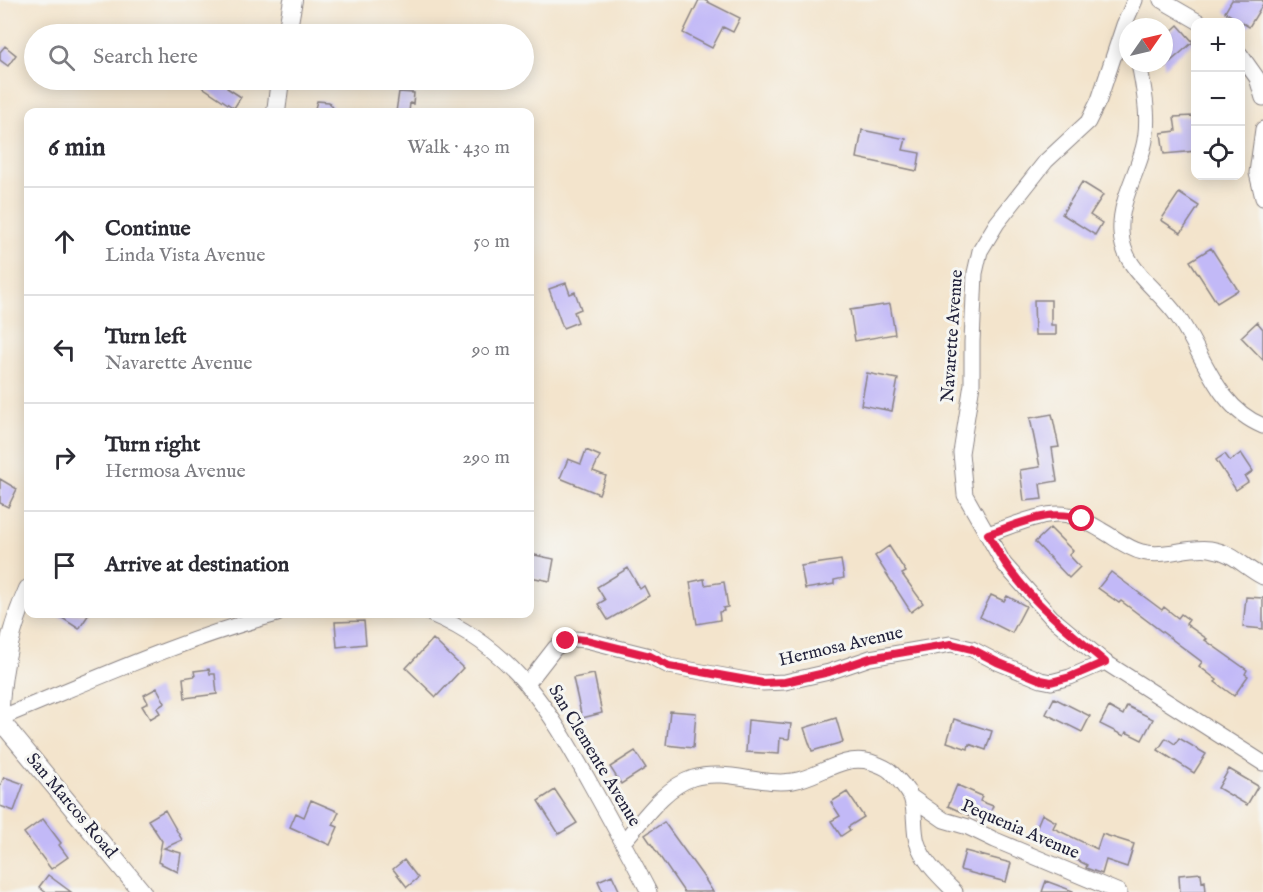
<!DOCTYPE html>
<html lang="en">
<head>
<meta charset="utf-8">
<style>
	body { margin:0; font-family:"IM FELL English",serif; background:#f2f2f3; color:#2b2b33 }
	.controls { position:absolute; right:18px; top:18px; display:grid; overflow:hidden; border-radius:12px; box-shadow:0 3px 15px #0003 }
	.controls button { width:54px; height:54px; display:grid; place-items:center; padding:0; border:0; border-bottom:2px solid #e1e1e2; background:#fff; color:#2b2b33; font:30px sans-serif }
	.compass { position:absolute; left:1119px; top:18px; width:54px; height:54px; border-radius:50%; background:#fff; box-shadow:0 3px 15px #0003; rotate:56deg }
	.stop { position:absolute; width:18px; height:18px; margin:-14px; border:4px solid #e11d48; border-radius:50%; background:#fff }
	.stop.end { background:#e11d48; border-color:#fff; box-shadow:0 2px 6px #0008 }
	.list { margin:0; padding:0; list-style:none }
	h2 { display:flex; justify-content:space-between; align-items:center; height:78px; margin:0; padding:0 24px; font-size:26px }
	h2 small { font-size:20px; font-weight:400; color:#7c7c81 }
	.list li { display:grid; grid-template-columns:39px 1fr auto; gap:18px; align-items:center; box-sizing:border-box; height:108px; padding:0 24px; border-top:2px solid #e1e1e2 }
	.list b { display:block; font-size:22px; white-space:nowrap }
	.list p { margin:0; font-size:20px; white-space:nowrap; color:#7c7c81 }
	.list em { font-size:20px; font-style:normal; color:#7c7c81 }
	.icon { flex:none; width:33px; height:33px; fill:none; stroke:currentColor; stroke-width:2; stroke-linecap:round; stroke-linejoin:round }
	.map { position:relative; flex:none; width:1263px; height:892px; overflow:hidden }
	.search { position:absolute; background:#fff; box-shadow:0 3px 15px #0003; left:24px; top:24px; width:510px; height:66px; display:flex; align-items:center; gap:15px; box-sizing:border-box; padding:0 21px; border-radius:33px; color:#7c7c81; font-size:22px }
	.panel { position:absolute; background:#fff; box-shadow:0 3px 15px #0003; left:24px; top:108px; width:510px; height:510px; border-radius:12px }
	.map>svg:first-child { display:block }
	.building { fill:#c2b9f7 }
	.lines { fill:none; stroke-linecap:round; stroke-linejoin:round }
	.minor-casing { stroke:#8a8384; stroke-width:17 }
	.tertiary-casing { stroke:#8a8384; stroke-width:20 }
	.minor { stroke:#fff; stroke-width:15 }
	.tertiary { stroke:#fff; stroke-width:18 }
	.route { stroke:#e11d48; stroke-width:8 }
	.labels { text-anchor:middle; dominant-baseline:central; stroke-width:6; stroke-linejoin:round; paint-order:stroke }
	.street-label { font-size:18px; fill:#22223b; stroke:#f6f6f2 }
</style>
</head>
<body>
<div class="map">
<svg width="1263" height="892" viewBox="0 0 1263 892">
	<rect width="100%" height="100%" fill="#f6f6f2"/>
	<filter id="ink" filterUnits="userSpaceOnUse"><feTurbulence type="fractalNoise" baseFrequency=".0167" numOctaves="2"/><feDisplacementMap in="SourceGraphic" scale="12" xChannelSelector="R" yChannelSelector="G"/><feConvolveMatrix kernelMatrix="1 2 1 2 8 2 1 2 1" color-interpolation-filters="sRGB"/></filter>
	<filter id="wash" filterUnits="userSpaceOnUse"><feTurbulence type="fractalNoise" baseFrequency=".008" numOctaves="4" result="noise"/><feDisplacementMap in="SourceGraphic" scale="24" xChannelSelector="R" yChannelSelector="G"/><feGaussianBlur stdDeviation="1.35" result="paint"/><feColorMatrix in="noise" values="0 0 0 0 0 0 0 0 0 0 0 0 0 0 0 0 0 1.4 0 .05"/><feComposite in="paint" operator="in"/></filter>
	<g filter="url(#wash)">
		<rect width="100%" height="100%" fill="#f3e4cc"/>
		<g id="blocks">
			<path class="building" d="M 699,0 L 704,0 L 740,18 L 733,32 L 723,27 L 712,48 L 683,33 Z
				M 1232,0 L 1263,0 L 1263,4 L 1249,27 L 1225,12 Z
				M 1178,25 L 1193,42 L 1164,67 L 1164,38 Z
				M 5,46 L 16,55 L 8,66 L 0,60 L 0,52 Z
				M 192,80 L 233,80 L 227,88 L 241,97 L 234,108 Z
				M 399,92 L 414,93 L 413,104 L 410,103 L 409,112 L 396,112 Z
				M 317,101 L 329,102 L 336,112 L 314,112 Z
				M 1193,116 L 1196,151 L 1164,154 L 1161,133 L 1176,131 L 1174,117 Z
				M 862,130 L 906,139 L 903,150 L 920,153 L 917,171 L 857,158 Z
				M 1082,182 L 1103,195 L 1090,215 L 1102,223 L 1095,235 L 1062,214 Z
				M 1179,193 L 1199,206 L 1181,233 L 1161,220 Z
				M 1211,248 L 1238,290 L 1217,303 L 1190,261 Z
				M 566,283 L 570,294 L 575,292 L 581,309 L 574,312 L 578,322 L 563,328 L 549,289 Z
				M 1034,300 L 1051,300 L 1051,325 L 1056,325 L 1056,335 L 1035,335 Z
				M 890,304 L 895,334 L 855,341 L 850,310 Z
				M 1257,322 L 1263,329 L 1263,360 L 1241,337 Z
				M 867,373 L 898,379 L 892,411 L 861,405 Z
				M 1052,414 L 1059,447 L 1052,448 L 1057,481 L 1040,484 L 1042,499 L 1024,501 L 1020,470 L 1040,467 L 1030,418 Z
				M 586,450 L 600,456 L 593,471 L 606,476 L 599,494 L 560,478 L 568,459 L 581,464 Z
				M 1241,453 L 1253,471 L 1245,477 L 1248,482 L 1236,490 L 1216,460 L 1225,454 L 1230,461 Z
				M 0,479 L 17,489 L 8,507 L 0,503 Z
				M 1050,528 L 1073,551 L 1069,555 L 1080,567 L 1069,578 L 1035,542 Z
				M 889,546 L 906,572 L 902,574 L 923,603 L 911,612 L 875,556 Z
				M 530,554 L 554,559 L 550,581 L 530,577 Z
				M 841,560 L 844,578 L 834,580 L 834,584 L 805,589 L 801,566 Z
				M 628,568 L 640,589 L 644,586 L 649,596 L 608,620 L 598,604 L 605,600 L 597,587 Z
				M 1111,572 L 1162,610 L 1164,607 L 1178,618 L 1181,614 L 1189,620 L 1186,624 L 1207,639 L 1205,640 L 1247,670 L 1245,674 L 1248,676 L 1234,696 L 1215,682 L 1217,680 L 1199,666 L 1202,662 L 1121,601 L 1119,603 L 1098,588 Z
				M 704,579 L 705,585 L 724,582 L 728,607 L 723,608 L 724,611 L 719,612 L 720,620 L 697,624 L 690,582 Z
				M 991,595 L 1004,601 L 1007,596 L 1026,606 L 1012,633 L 980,617 Z
				M 1246,597 L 1263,598 L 1263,629 L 1243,627 Z
				M 56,614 L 89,614 L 79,629 Z
				M 364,621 L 366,644 L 337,647 L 335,622 Z
				M 433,639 L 463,668 L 436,697 L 406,668 Z
				M 209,669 L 210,674 L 215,674 L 217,694 L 185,698 L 183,678 L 195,676 L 194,671 Z
				M 594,674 L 602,713 L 582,718 L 573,678 Z
				M 157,688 L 165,703 L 157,708 L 160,713 L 150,719 L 142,706 L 148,703 L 144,695 Z
				M 1054,698 L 1090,716 L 1082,732 L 1046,714 Z
				M 1127,706 L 1153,719 L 1142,740 L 1126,732 L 1124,736 L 1100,724 L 1109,707 L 1123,715 Z
				M 670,711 L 696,713 L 693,748 L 666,745 Z
				M 836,718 L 843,742 L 812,751 L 804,728 Z
				M 954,719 L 992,731 L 986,750 L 969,744 L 968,749 L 947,742 Z
				M 748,720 L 791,724 L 789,739 L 780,738 L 779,754 L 746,752 Z
				M 1166,738 L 1175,744 L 1179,738 L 1206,754 L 1194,773 L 1158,750 Z
				M 635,751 L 646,768 L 621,784 L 610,767 Z
				M 1229,769 L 1258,786 L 1247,805 L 1218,788 Z
				M 4,777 L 24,784 L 14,811 L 0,806 L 0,786 Z
				M 957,785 L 982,796 L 980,801 L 993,806 L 986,823 L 948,806 Z
				M 555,790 L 577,823 L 559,834 L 538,801 Z
				M 847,792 L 864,817 L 848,827 L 850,830 L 841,836 L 831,821 L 840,816 L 831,802 Z
				M 311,800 L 339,812 L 333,825 L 338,827 L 330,845 L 290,827 L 296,813 L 304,817 Z
				M 165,810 L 182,840 L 164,848 L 181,853 L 178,872 L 158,862 L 162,841 L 148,820 Z
				M 1042,814 L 1056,822 L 1053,828 L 1097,849 L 1102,834 L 1134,844 L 1127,867 L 1106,860 L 1102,874 L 1086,868 L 1087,865 L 1032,838 Z
				M 43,819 L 61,843 L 59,845 L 68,857 L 51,869 L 24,833 Z
				M 664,822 L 705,879 L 713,892 L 684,892 L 645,835 Z
				M 965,851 L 1011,863 L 1006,882 L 960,870 Z
				M 404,860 L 418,878 L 407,887 L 393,869 Z
				M 1201,873 L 1202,882 L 1205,881 L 1206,892 L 1180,892 L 1179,875 Z
				M 48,875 L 71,892 L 45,892 L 39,887 Z
				M 612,875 L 620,892 L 603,892 L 598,881 Z
				M 1046,881 L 1073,891 L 1073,892 L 1042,892 Z"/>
		</g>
	</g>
	<g filter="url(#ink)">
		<use href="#blocks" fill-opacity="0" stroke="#8a8384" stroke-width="1.5"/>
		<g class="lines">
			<defs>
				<path id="minor" d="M 1135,0 L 1124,25 L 1099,100 L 1088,122 L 1046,161 L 997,223 L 980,251 L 975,273 L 972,342 L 972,384 L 961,453 L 965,495 L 1004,564 L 1051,617 L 1105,662 L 1263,763
					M 1161,0 L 1199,22
					M 1240,54 L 1257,78 L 1263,98
					M 1139,63 C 1144,90 1151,121 1143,149 C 1136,176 1119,203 1121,232 C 1122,269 1159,289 1178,317 C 1205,356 1216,407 1263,426
					M 1263,129 L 1257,173 L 1263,198
					M 988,534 C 1010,527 1045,510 1068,515 C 1080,517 1091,524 1101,530 C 1114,537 1128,549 1142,552 C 1164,558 1187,546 1210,549 C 1235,553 1243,567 1263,577
					M 431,614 C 513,648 549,709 590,783 C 610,819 630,855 649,892
					M 527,684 L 555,648 L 566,641 L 574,639 L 586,640 L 650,656 L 669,666 L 763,683 L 785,682 L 829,672 L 870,658 L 951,644 L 972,649 L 997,662 L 1041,680 L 1051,682 L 1070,677 L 1105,662
					M 0,718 C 91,681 182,639 277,614
					M 911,797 L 944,820 L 968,827 L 995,840 L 1119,892
					M 623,842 C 642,821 664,787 693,778 C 726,768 760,786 793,781 C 820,777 841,754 871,762 C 877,764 886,767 891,772 C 897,778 907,789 911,797 C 916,810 913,828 917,842 C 923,862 941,878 955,892"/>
				<path id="tertiary" d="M 287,34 L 293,0
					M 276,112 L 280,80
					M 0,706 C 2,666 12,625 28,589
					M 0,720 L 142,892"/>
			</defs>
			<use href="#minor" class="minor-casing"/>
			<use href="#tertiary" class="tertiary-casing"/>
			<use href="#minor" class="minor"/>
			<use href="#tertiary" class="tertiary"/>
		</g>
	</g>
	<g class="lines" filter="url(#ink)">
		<path class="route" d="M 566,641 L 574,639 L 586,640 L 650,656 L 669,666 L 763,683 L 785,682 L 829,672 L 870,658 L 951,644 L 972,649 L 997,662 L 1041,680 L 1051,682 L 1070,677 L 1105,662 C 1058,622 1016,590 988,534 C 1020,524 1048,508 1082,519"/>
	</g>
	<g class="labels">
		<g class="street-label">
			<text transform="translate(953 336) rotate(-86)">Navarette Avenue</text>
			<text transform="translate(841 647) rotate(-13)">Hermosa Avenue</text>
			<text transform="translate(594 756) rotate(59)">San Clemente Avenue</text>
			<text transform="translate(71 806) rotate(50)">San Marcos Road</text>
			<text transform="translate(1020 830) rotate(23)">Pequenia Avenue</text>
		</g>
	</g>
</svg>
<div class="controls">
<button>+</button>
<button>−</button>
<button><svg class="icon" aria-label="locate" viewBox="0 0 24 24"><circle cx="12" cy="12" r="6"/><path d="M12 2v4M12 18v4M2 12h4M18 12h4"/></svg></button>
</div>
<svg class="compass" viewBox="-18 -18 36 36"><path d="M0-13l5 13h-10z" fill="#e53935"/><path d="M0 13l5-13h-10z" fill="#7c7c81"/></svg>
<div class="stop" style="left:1082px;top:519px"></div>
<div class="stop end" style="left:566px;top:641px"></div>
<div class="search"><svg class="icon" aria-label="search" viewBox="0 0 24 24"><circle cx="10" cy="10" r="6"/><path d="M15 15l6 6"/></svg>Search here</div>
<section class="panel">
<h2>6 min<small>Walk · 430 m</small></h2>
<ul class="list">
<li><svg class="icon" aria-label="ahead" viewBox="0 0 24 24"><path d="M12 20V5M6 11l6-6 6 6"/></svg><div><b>Continue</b><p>Linda Vista Avenue</p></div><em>50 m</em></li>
<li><svg class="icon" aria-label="left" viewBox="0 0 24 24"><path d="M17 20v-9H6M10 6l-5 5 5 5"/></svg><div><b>Turn left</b><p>Navarette Avenue</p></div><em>90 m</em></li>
<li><svg class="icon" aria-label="right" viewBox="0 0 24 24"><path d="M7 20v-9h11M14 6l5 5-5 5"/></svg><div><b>Turn right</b><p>Hermosa Avenue</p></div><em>290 m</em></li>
<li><svg class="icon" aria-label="arrive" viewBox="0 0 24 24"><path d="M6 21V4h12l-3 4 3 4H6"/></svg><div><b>Arrive at destination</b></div></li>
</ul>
</section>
</div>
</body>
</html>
